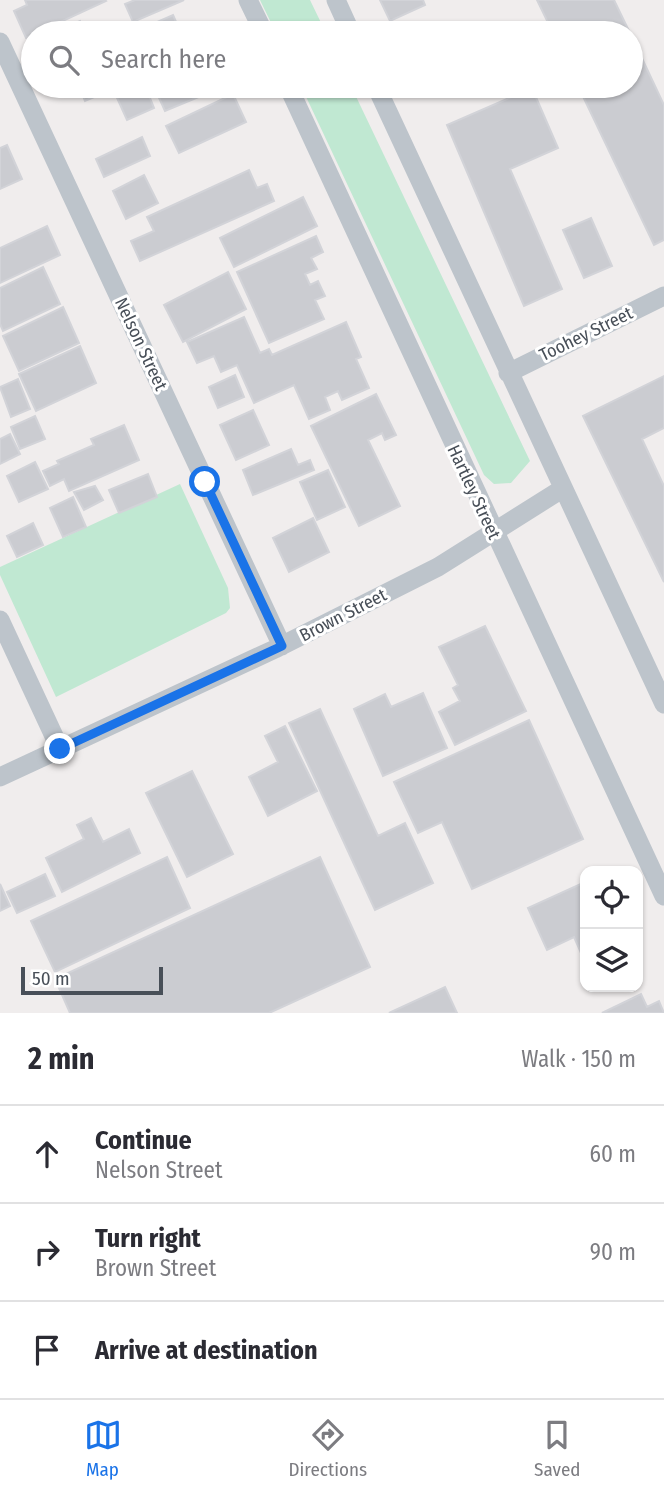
<!DOCTYPE html>
<html lang="en">
<head>
<meta charset="utf-8">
<style>
	body { margin:0; font-family:"Fira Sans Condensed",sans-serif; background:#f7f7f7; color:#2b2b33 }
	.controls { position:absolute; right:21px; bottom:21px; display:grid; overflow:hidden; border-radius:14px; box-shadow:0 2px 5px #0004 }
	.controls button { width:63px; height:63px; display:grid; place-items:center; padding:0; border:0; border-bottom:2px solid #e1e1e2; background:#fff; color:#2b2b33; font:35px sans-serif }
	.scale { position:absolute; left:21px; bottom:18px; width:142px; box-sizing:border-box; padding-left:7px; border:4px solid #484f58; border-top:0; font-size:19px; line-height:24px; white-space:nowrap; color:#484f58; -webkit-text-stroke:5px #fff; paint-order:stroke }
	.stop { position:absolute; width:21px; height:21px; margin:-16px; border:5px solid #1a73e8; border-radius:50%; background:#fff }
	.stop.end { background:#1a73e8; border-color:#fff; box-shadow:0 2px 7px #0008 }
	.list { margin:0; padding:0; list-style:none }
	h2 { display:flex; justify-content:space-between; align-items:center; height:91px; margin:0; padding:0 28px; font-size:30px }
	h2 small { font-size:23px; font-weight:400; color:#7c7c81 }
	.list li { display:grid; grid-template-columns:46px 1fr auto; gap:21px; align-items:center; box-sizing:border-box; height:98px; padding:0 28px; border-top:2px solid #e1e1e2 }
	.list b { display:block; font-size:26px; white-space:nowrap }
	.list p { margin:0; font-size:23px; white-space:nowrap; color:#7c7c81 }
	.list em { font-size:23px; font-style:normal; color:#7c7c81 }
	.icon { flex:none; width:38px; height:38px; fill:none; stroke:currentColor; stroke-width:2; stroke-linecap:round; stroke-linejoin:round }
	.map { position:relative; flex:none; width:664px; height:1013px; overflow:hidden }
	.search { position:absolute; background:#fff; box-shadow:0 2px 5px #0004; left:21px; right:21px; top:21px; height:77px; display:flex; align-items:center; gap:18px; box-sizing:border-box; padding:0 24px; border-radius:38px; color:#7c7c81; font-size:26px }
	.sheet { height:385px; background:#fff }
	nav { display:flex; justify-content:space-around; align-items:center; box-sizing:border-box; height:98px; border-top:2px solid #e1e1e2; background:#fff; font-size:19px; color:#7c7c81 }
	nav a { display:grid; justify-items:center; gap:4px }
	nav .on { color:#1a73e8 }
	.map>svg:first-child { display:block }
	.green { fill:#c0e8d2 }
	.building { fill:#cbccd1; stroke:#d2d3d8; stroke-width:2 }
	.lines { fill:none; stroke-linecap:round; stroke-linejoin:round }
	.minor { stroke:#bdc4cb; stroke-width:19 }
	.route { stroke:#1a73e8; stroke-width:9 }
	.labels { text-anchor:middle; dominant-baseline:central; stroke-width:6; stroke-linejoin:round; paint-order:stroke }
	.street-label { font-size:18px; fill:#484f58; stroke:#fff }
</style>
</head>
<body>
<div class="map">
<svg width="664" height="1013" viewBox="0 0 664 1013">
	<rect width="100%" height="100%" fill="#f0eded"/>
	<path class="green" d="M 260,0 L 310,0 L 326,33 L 276,33 Z
		M 301,86 L 351,86 L 530,461 L 511,483 L 494,484 L 484,475 Z
		M 180,484 L 228,588 L 230,608 L 226,613 L 56,697 L 0,575 L 0,567 Z"/>
	<path class="building" d="M 25,0 L 105,0 L 106,1 L 26,38 L 14,11 L 27,5 Z
		M 135,0 L 184,0 L 133,22 L 125,4 Z
		M 380,0 L 423,0 L 425,5 L 390,21 Z
		M 537,0 L 614,0 L 630,33 L 553,33 Z
		M 173,15 L 181,33 L 132,33 Z
		M 80,21 L 83,29 L 95,24 L 99,33 L 50,33 Z
		M 631,35 L 664,105 L 664,240 L 654,245 L 578,86 L 631,86 Z
		M 79,86 L 120,86 L 85,101 Z
		M 120,86 L 162,86 L 148,93 L 154,108 L 127,120 L 113,89 Z
		M 162,86 L 225,86 L 165,111 L 155,89 Z
		M 532,88 L 558,148 L 510,169 L 562,289 L 524,306 L 447,125 Z
		M 233,94 L 246,122 L 179,153 L 166,126 Z
		M 142,137 L 150,156 L 104,177 L 96,159 Z
		M 7,145 L 22,179 L 0,189 L 0,148 Z
		M 249,170 L 257,188 L 267,184 L 274,201 L 140,261 L 131,241 L 154,231 L 147,217 Z
		M 144,175 L 158,203 L 126,219 L 113,191 Z
		M 303,197 L 317,226 L 234,267 L 220,238 Z
		M 591,218 L 612,266 L 584,278 L 563,230 Z
		M 47,226 L 60,255 L 0,283 L 0,248 Z
		M 316,236 L 323,252 L 311,258 L 317,269 L 305,274 L 310,285 L 318,281 L 325,296 L 315,300 L 324,319 L 269,343 L 237,272 Z
		M 43,267 L 60,304 L 3,331 L 0,324 L 0,288 Z
		M 228,272 L 246,309 L 183,342 L 164,305 Z
		M 63,307 L 79,343 L 19,371 L 3,336 Z
		M 244,317 L 260,353 L 269,349 L 272,355 L 346,322 L 361,357 L 356,359 L 369,388 L 342,400 L 338,391 L 325,397 L 330,410 L 309,419 L 294,385 L 254,403 L 237,365 L 221,372 L 214,356 L 197,363 L 187,342 Z
		M 80,346 L 96,383 L 36,411 L 19,374 Z
		M 235,375 L 244,397 L 218,408 L 209,387 Z
		M 664,376 L 664,428 L 642,439 L 664,486 L 664,582 L 583,416 Z
		M 18,379 L 30,409 L 11,417 L 0,387 Z
		M 376,394 L 396,435 L 385,440 L 382,433 L 368,440 L 400,506 L 359,526 L 311,426 Z
		M 253,410 L 269,445 L 236,460 L 220,425 Z
		M 35,416 L 45,439 L 20,449 L 11,427 Z
		M 124,425 L 139,460 L 69,491 L 64,479 L 50,486 L 43,471 L 59,464 L 57,461 L 94,445 L 91,439 Z
		M 10,434 L 20,454 L 0,464 L 0,439 Z
		M 291,449 L 298,465 L 310,460 L 314,470 L 253,495 L 243,470 Z
		M 35,462 L 48,489 L 19,502 L 7,476 Z
		M 328,470 L 345,507 L 317,520 L 300,482 Z
		M 148,474 L 157,497 L 119,513 L 109,490 Z
		M 95,486 L 103,500 L 84,510 L 74,492 Z
		M 73,497 L 86,527 L 63,537 L 50,508 Z
		M 313,518 L 329,552 L 289,572 L 273,538 Z
		M 33,523 L 43,545 L 17,557 L 7,536 Z
		M 485,626 L 526,711 L 455,745 L 439,712 L 460,701 L 453,688 L 458,685 L 439,647 Z
		M 423,693 L 447,748 L 383,776 L 354,709 L 385,694 L 391,707 Z
		M 320,709 L 378,836 L 405,823 L 433,883 L 375,910 L 289,723 Z
		M 529,720 L 583,839 L 472,889 L 442,822 L 418,833 L 394,782 Z
		M 285,726 L 317,791 L 268,816 L 249,777 L 278,762 L 265,736 Z
		M 192,771 L 233,854 L 187,877 L 146,793 Z
		M 91,818 L 103,842 L 129,829 L 140,853 L 62,892 L 46,858 L 84,839 L 77,825 Z
		M 167,857 L 190,908 L 55,972 L 31,921 Z
		M 320,857 L 370,967 L 269,1013 L 70,1013 L 55,979 Z
		M 45,874 L 55,896 L 17,913 L 7,892 Z
		M 585,882 L 585,962 L 574,937 L 547,950 L 528,908 Z
		M 0,884 L 10,906 L 0,911 Z
		M 445,987 L 457,1013 L 389,1013 Z
		M 641,994 L 647,1007 L 659,1001 L 664,1013 L 602,1013 Z"/>
	<g class="lines">
		<path class="minor" d="M 248,0 L 264,33
			M 336,0 L 351,33
			M 0,42 L 282,646
			M 288,86 L 664,896
			M 376,86 L 664,704
			M 508,373 L 664,296
			M 0,620 L 60,749
			M 0,777 L 275,649 L 438,567 L 562,489"/>
	</g>
	<g class="lines">
		<path class="route" d="M 60,749 L 282,646 L 205,482"/>
	</g>
	<g class="labels">
		<g class="street-label">
			<text transform="translate(586 334) rotate(-26)">Toohey Street</text>
			<text transform="translate(141 344) rotate(65)">Nelson Street</text>
			<text transform="translate(474 492) rotate(65)">Hartley Street</text>
			<text transform="translate(343 615) rotate(-27)">Brown Street</text>
		</g>
	</g>
</svg>
<div class="controls">
<button><svg class="icon" aria-label="locate" viewBox="0 0 24 24"><circle cx="12" cy="12" r="6"/><path d="M12 2v4M12 18v4M2 12h4M18 12h4"/></svg></button>
<button><svg class="icon" aria-label="layers" viewBox="0 0 24 24"><path d="M12 4l9 5-9 5-9-5zM3 14l9 5 9-5"/></svg></button>
</div>
<div class="scale">50 m</div>
<div class="stop" style="left:205px;top:482px"></div>
<div class="stop end" style="left:60px;top:749px"></div>
<div class="search"><svg class="icon" aria-label="search" viewBox="0 0 24 24"><circle cx="10" cy="10" r="6"/><path d="M15 15l6 6"/></svg>Search here</div>
</div>
<section class="sheet">
<h2>2 min<small>Walk · 150 m</small></h2>
<ul class="list">
<li><svg class="icon" aria-label="ahead" viewBox="0 0 24 24"><path d="M12 20V5M6 11l6-6 6 6"/></svg><div><b>Continue</b><p>Nelson Street</p></div><em>60 m</em></li>
<li><svg class="icon" aria-label="right" viewBox="0 0 24 24"><path d="M7 20v-9h11M14 6l5 5-5 5"/></svg><div><b>Turn right</b><p>Brown Street</p></div><em>90 m</em></li>
<li><svg class="icon" aria-label="arrive" viewBox="0 0 24 24"><path d="M6 21V4h12l-3 4 3 4H6"/></svg><div><b>Arrive at destination</b></div></li>
</ul>
</section>
<nav>
<a class="on"><svg class="icon" aria-label="map" viewBox="0 0 24 24"><path d="M3 6l6-2 6 2 6-2v14l-6 2-6-2-6 2zM9 4v14M15 6v14"/></svg>Map</a>
<a><svg class="icon" aria-label="directions" viewBox="0 0 24 24"><path d="M12 3l9 9-9 9-9-9zM9 14v-3h6M13 9l2 2-2 2"/></svg>Directions</a>
<a><svg class="icon" aria-label="saved" viewBox="0 0 24 24"><path d="M7 4h10v16l-5-4-5 4z"/></svg>Saved</a>
</nav>
</body>
</html>
